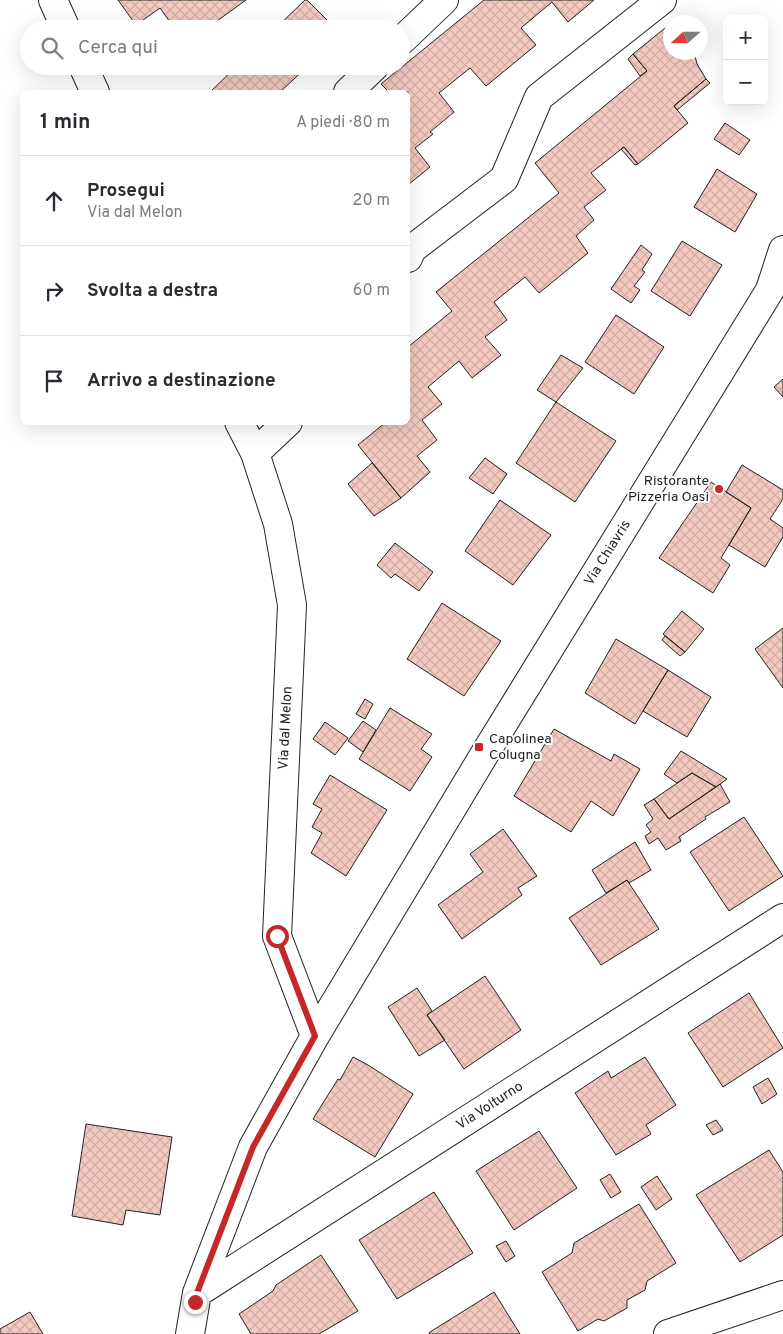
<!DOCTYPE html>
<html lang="it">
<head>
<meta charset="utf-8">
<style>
	body { margin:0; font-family:Overpass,sans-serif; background:#f7f7f7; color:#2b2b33 }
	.controls { position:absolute; right:15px; top:15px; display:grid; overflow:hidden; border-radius:8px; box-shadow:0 5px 20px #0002 }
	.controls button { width:45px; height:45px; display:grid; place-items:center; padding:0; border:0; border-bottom:1px solid #e1e1e2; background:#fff; color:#2b2b33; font:25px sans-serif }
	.compass { position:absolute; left:663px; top:15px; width:45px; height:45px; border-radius:50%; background:#fff; box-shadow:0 5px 20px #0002; rotate:249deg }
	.stop { position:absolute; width:15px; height:15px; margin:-11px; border:4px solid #c62828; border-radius:50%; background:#fff }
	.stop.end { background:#c62828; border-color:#fff; box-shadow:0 1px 5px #0008 }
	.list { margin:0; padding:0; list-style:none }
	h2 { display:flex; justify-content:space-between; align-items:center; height:65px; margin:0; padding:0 20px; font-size:21px }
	h2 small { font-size:16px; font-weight:400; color:#7c7c81 }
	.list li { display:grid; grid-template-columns:32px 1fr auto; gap:15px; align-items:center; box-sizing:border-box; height:90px; padding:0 20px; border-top:1px solid #e1e1e2 }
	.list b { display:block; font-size:19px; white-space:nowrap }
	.list p { margin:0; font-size:16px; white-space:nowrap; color:#7c7c81 }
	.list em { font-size:16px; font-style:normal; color:#7c7c81 }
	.icon { flex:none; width:28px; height:28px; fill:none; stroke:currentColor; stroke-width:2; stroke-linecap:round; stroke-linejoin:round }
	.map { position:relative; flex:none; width:783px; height:1334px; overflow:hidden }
	.search { position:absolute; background:#fff; box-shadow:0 5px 20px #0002; left:20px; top:20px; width:390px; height:55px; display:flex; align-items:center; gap:12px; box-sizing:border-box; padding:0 18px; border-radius:28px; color:#7c7c81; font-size:19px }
	.panel { position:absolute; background:#fff; box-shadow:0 5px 20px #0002; left:20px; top:90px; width:390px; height:335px; border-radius:8px }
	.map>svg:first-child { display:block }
	.building { fill:url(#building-cross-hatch); stroke:#222 }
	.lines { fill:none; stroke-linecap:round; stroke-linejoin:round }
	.street-casing { stroke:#222; stroke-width:30 }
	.street { stroke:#fff; stroke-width:28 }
	.route { stroke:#c62828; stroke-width:6 }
	.poi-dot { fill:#c62828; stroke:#fff; stroke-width:2 }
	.labels { text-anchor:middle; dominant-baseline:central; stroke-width:4; stroke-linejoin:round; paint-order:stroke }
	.poi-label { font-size:14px; fill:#222; stroke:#fff; text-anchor:end }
	.street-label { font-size:14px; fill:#222; stroke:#fff }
</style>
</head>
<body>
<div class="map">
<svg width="783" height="1334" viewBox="0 0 783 1334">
	<defs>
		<pattern id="building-cross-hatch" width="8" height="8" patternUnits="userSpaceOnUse" patternTransform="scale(1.25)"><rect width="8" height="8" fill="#f3c9c0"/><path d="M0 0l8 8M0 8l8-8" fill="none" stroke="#d0aca5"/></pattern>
	</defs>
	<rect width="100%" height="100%" fill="#fff"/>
	<path class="building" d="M 118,0 L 246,0 L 206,29 L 175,29 L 160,8 L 136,25 Z
		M 305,0 L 307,0 L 336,29 L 275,29 Z
		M 484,0 L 594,0 L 568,22 L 552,2 L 521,28 L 536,45 L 486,86 L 470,68 L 439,93 L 454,112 L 430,132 L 433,134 L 415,148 L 430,167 L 408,185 L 408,92 L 389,92 L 381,84 Z
		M 670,24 L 670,52 L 694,52 L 697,64 L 706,79 L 674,106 L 688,123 L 638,164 L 624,147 L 591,173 L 606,190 L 584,207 L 594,220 L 576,236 L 588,253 L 539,293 L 525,277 L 494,302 L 507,320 L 485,337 L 501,355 L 472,378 L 459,361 L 428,387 L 442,404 L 422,420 L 437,440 L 417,456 L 430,472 L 401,498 L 358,445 L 386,422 L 408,422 L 408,347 L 452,311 L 436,292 L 559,193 L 535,163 L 647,71 L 633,54 Z
		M 633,54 L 647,71 L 640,76 L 628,59 Z
		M 237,66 L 308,66 L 280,92 L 210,92 Z
		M 706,79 L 710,83 L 677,110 L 674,106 Z
		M 725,123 L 750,140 L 739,155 L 714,139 Z
		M 624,147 L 638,164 L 635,165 L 621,149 Z
		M 717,169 L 757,194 L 735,232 L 694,207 Z
		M 682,241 L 722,265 L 690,316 L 651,291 Z
		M 641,245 L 652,254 L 642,270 L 645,272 L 634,286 L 640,290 L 631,303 L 611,289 Z
		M 616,315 L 664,347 L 634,394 L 585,362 Z
		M 561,355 L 583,368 L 556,402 L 537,390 Z
		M 783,379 L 783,397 L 774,387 Z
		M 556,402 L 616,441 L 575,502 L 516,463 Z
		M 485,458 L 507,474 L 493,494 L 469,478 Z
		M 372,463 L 401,498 L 374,516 L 348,484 Z
		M 742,465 L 783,490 L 783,499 L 770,519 L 783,528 L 783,537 L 765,567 L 729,545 L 751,508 L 726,492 Z
		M 711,482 L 751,508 L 721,558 L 730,565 L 713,593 L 659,558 Z
		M 500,500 L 551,535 L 513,585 L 465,551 Z
		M 395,543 L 433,572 L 419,591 L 395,574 L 391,578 L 377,565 Z
		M 442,603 L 501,641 L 464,696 L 407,659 Z
		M 682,611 L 704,629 L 685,652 L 663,634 Z
		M 783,628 L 783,688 L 755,649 Z
		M 665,636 L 685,652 L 680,656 L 662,640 Z
		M 616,639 L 668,670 L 635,724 L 585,693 Z
		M 668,670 L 711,697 L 687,737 L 643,711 Z
		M 365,699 L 373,704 L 365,719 L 356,714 Z
		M 390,708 L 432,734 L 421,749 L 432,757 L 410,791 L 359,759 Z
		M 363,721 L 376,730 L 363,752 L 348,741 Z
		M 325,722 L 348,738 L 335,755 L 313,739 Z
		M 554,729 L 611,761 L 614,754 L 640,769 L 613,816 L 591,801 L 571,832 L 514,796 Z
		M 681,751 L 727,779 L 716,787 L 692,773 L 677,783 L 664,774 Z
		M 692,773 L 716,787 L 669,819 L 654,799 Z
		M 330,775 L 387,810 L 346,876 L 311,853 L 322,833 L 312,827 L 322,809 L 313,804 Z
		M 720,784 L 730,802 L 705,817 L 706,819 L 679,837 L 681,841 L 666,850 L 658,838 L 649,844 L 645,836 L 651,832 L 646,825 L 653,819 L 644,805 L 654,799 L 669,819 Z
		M 744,817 L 783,876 L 729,911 L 690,852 Z
		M 503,829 L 537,876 L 518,888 L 522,895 L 462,939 L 438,905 L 483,872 L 470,854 Z
		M 635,842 L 651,870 L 629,883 L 627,880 L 606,893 L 592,870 Z
		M 627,880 L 659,929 L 601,965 L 569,918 Z
		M 485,976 L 521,1030 L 464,1069 L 427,1015 Z
		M 417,988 L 432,1011 L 427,1015 L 445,1040 L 419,1056 L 388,1007 Z
		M 749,993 L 783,1048 L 723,1087 L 688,1033 Z
		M 353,1057 L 368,1065 L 413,1094 L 375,1157 L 313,1119 L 338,1079 L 340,1080 Z
		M 645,1057 L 676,1105 L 646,1125 L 651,1134 L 616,1155 L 575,1093 L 608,1071 L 611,1078 Z
		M 768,1078 L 777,1094 L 762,1104 L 753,1087 Z
		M 716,1120 L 723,1130 L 713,1135 L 706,1125 Z
		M 86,1124 L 172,1137 L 160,1215 L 126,1210 L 123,1225 L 72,1216 Z
		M 539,1131 L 577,1188 L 514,1230 L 476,1171 Z
		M 769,1150 L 783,1172 L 783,1235 L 740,1262 L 696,1195 Z
		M 610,1174 L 621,1192 L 611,1198 L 600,1180 Z
		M 657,1176 L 672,1199 L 656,1210 L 641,1187 Z
		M 434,1192 L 473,1253 L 397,1299 L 359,1240 Z
		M 639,1204 L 676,1263 L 647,1281 L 645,1290 L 627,1300 L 627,1308 L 604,1321 L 598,1319 L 578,1331 L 542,1272 L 572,1253 L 574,1243 Z
		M 506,1241 L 515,1256 L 506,1262 L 496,1246 Z
		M 321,1255 L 358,1311 L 319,1334 L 251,1334 L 239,1314 L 273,1291 L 276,1285 Z
		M 494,1292 L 520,1334 L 429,1334 L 430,1332 Z
		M 30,1312 L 43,1334 L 0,1334 L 0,1329 Z"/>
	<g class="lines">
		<defs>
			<path id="street" d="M 53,0 L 66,29
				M 401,41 L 444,0
				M 83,66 L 95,92
				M 348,92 L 375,66
				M 408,258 L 412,249 L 504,179 L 539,97 L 662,0
				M 239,422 L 255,453 L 278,524 L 292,605 L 277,936 L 315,1036
				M 255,453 L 288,422
				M 197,1293 L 783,918
				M 190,1334 L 197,1293 L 253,1147 L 315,1036 L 487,750 L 770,290 L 783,250
				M 668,1334 L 783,1295"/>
		</defs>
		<use href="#street" class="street-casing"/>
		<use href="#street" class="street"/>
	</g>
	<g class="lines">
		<path class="route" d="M 195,1302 L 197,1293 L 253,1147 L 315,1036 L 277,936"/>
	</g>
	<g class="poi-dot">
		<circle cx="719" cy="489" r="5"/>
		<rect x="474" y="742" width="10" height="10" rx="2.5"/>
	</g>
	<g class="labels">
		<g class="poi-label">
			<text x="709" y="481">Ristorante<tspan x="709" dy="16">Pizzeria Oasi</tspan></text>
			<text x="489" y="739" text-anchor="start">Capolinea<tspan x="489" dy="16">Colugna</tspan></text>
		</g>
		<g class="street-label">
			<text transform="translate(608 553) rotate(-58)">Via Chiavris</text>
			<text transform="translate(286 728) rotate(-87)">Via dal Melon</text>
			<text transform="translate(490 1106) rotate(-33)">Via Volturno</text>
		</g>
	</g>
</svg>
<div class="controls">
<button>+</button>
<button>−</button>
</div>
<svg class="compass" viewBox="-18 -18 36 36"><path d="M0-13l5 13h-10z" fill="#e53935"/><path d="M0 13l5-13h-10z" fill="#7c7c81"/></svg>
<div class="stop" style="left:277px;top:936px"></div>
<div class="stop end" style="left:195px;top:1302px"></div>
<div class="search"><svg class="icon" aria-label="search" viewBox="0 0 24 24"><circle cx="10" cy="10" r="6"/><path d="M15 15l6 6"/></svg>Cerca qui</div>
<section class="panel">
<h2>1 min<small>A piedi · 80 m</small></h2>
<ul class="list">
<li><svg class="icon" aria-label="ahead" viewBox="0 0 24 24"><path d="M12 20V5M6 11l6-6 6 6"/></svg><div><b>Prosegui</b><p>Via dal Melon</p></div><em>20 m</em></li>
<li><svg class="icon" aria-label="right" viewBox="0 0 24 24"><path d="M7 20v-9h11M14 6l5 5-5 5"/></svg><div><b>Svolta a destra</b></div><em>60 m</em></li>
<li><svg class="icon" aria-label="arrive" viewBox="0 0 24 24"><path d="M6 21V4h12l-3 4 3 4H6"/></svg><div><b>Arrivo a destinazione</b></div></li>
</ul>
</section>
</div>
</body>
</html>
